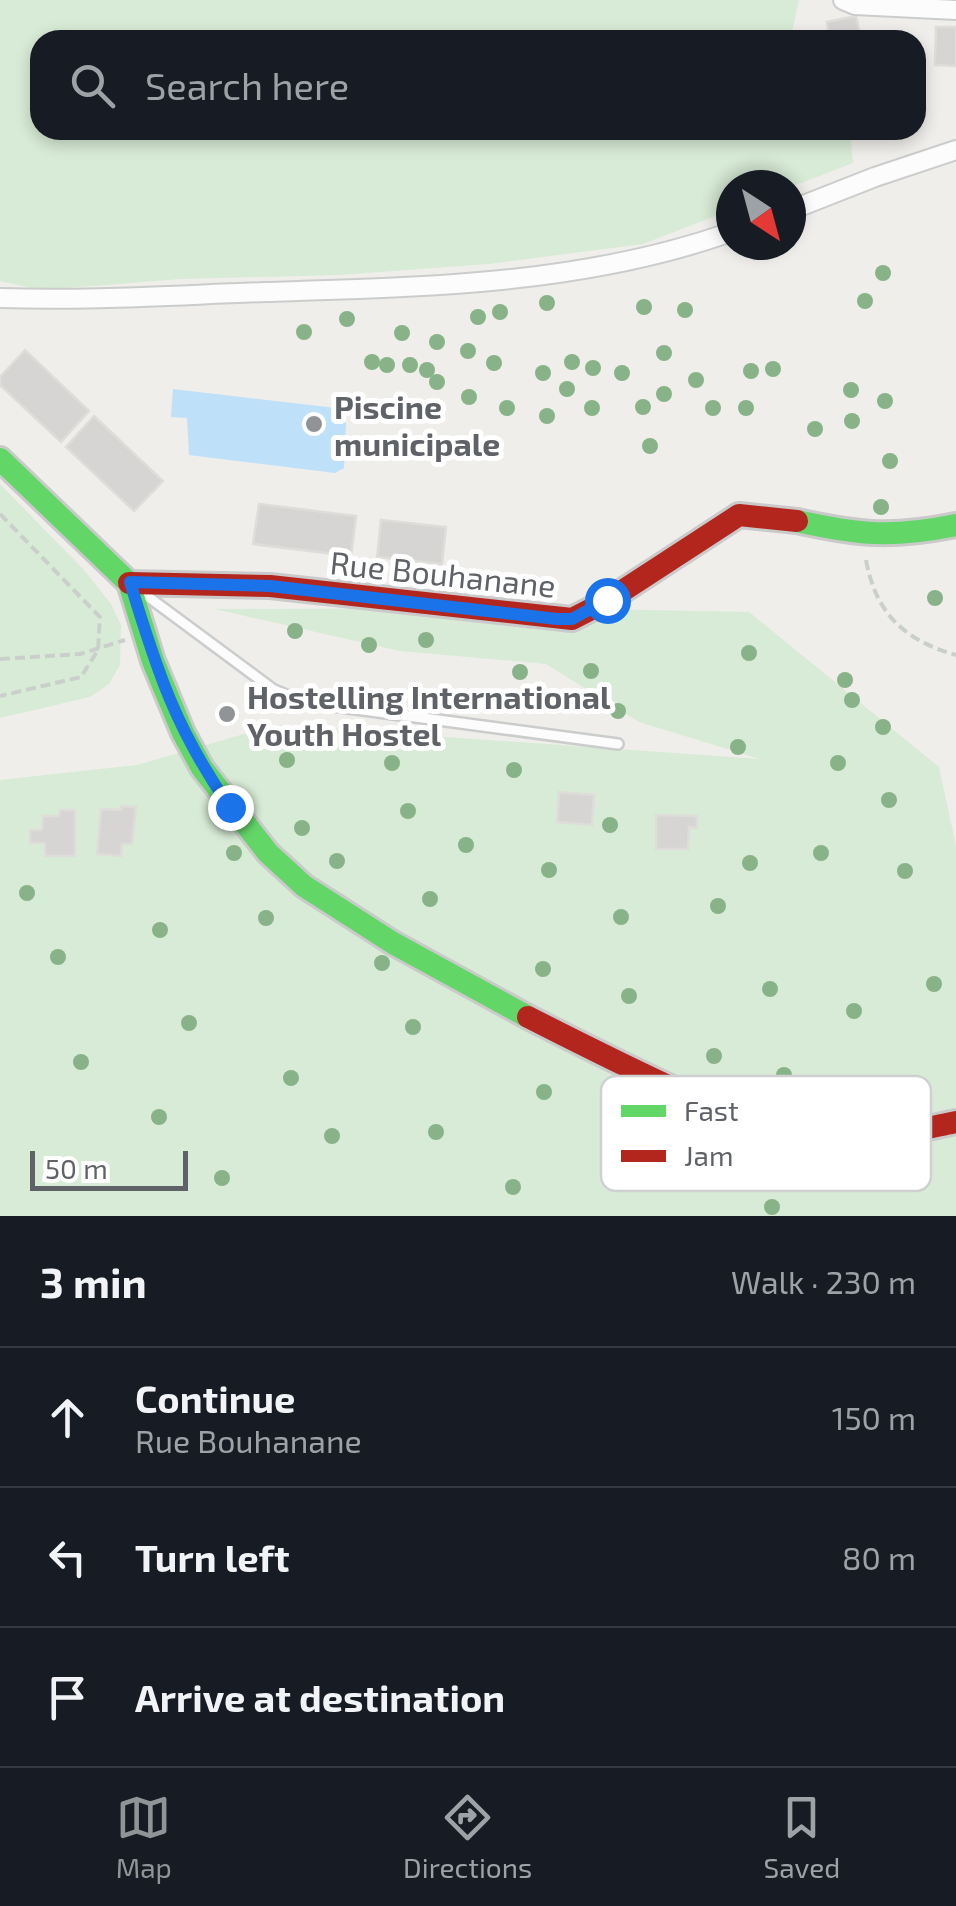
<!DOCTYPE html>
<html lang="en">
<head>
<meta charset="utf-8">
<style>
	body { margin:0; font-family:"Exo 2",sans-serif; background:#20242c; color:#f1f3f6 }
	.compass { position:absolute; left:716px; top:170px; width:90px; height:90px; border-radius:50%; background:#171b24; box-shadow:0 5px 15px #0003; rotate:144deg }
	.scale { position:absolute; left:30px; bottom:25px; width:158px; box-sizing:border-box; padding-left:10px; border:5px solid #5f6368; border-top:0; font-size:28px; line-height:35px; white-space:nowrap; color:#5f6368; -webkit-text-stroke:8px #fff; paint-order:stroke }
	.stop { position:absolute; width:30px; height:30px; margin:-22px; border:8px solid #1a73e8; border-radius:50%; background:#fff }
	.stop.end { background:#1a73e8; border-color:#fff; box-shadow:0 2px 10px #0008 }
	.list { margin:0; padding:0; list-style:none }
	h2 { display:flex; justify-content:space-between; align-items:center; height:130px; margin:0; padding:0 40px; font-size:42px }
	h2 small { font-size:32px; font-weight:400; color:#9ea1a6 }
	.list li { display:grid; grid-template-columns:65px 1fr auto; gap:30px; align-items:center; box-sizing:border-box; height:140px; padding:0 40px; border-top:2px solid #363941 }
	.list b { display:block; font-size:38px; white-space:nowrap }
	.list p { margin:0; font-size:32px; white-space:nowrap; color:#9ea1a6 }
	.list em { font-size:32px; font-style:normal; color:#9ea1a6 }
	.icon { flex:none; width:55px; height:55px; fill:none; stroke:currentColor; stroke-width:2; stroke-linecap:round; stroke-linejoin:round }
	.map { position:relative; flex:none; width:956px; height:1216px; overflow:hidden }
	.search { position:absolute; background:#171b24; box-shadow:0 5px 15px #0003; left:30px; right:30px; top:30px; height:110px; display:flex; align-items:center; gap:25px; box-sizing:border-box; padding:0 35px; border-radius:30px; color:#9ea1a6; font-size:38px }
	.sheet { height:550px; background:#171b24 }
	nav { display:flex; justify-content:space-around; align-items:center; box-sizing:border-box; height:140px; border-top:2px solid #363941; background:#171b24; font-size:28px; color:#9ea1a6 }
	nav a { display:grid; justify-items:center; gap:5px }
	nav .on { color:#919496 }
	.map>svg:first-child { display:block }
	.green { fill:#d8ebd6 }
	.water { fill:#bfe0f9 }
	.building { fill:#d6d5d3; stroke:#deddd9; stroke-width:2.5 }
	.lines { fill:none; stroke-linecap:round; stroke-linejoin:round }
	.lane-casing { stroke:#cbcccc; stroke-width:14 }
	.street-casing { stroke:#cbcccc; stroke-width:22 }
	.fast-casing { stroke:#cacacb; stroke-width:28 }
	.jam-casing { stroke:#cacacb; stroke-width:28 }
	.path { stroke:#cacfcc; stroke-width:4; stroke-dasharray:10 5; stroke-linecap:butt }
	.lane { stroke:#fdfcfc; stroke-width:9 }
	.street { stroke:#fdfcfc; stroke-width:18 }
	.fast { stroke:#63d668; stroke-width:22 }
	.jam { stroke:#b3261e; stroke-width:22 }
	.tree { fill:#88b388 }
	.route { stroke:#1a73e8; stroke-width:12 }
	.poi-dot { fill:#919496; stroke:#fff; stroke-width:4 }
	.labels { text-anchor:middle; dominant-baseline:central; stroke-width:10; stroke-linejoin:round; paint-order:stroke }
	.poi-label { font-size:32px; font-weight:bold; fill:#5f6368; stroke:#fff; text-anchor:start }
	.street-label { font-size:32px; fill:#5f6368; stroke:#fff }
	.key { fill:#fff; stroke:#cfd0d2; stroke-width:2.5 }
	.key-label { font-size:28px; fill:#5f6368 }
</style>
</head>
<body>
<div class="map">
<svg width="956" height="1216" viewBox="0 0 956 1216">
	<rect width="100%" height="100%" fill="#efeeea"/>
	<path class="green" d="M 0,0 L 799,0 L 792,32 L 798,40 L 40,40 L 40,130 L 850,130 L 853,163 L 791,187 L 731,185 L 731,210 L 643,244 L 488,264 L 340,275 L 181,279 L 41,290 L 0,281 Z
		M 0,484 L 85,571 L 111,604 L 121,625 L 120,665 L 109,684 L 90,697 L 0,718 Z
		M 546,608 L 749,612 L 939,767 L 956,846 L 956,1216 L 0,1216 L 0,780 L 137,765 L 275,725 L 760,759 L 639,722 L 546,664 L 400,651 L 214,609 Z"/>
	<path class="water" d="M 173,389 L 336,408 L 346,423 L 344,468 L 335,473 L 189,455 L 187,418 L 171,417 Z"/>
	<path class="building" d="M 856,16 L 861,40 L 830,40 L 827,22 Z
		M 936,27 L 956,27 L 956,66 L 935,65 Z
		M 25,350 L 89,411 L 61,442 L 0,385 L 0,377 Z
		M 94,416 L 163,481 L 134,511 L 66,447 Z
		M 259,504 L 356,516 L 351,556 L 253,544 Z
		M 381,520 L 446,527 L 442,564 L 377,557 Z
		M 559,792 L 594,795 L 592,825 L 557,822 Z
		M 121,806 L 136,807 L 132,844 L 122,844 L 121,856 L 97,854 L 101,809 L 121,810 Z
		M 60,810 L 75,810 L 75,856 L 45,856 L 45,843 L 30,843 L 30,830 L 42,830 L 43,816 L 59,816 Z
		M 656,815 L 697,816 L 697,828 L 689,827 L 688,849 L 656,849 Z"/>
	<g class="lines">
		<defs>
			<path id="lane" d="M 139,590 L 274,690 L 303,702 L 618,744"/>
			<path id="street" d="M 843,0 L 855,5 L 956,10
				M 791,210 L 875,177 L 956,150
				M 0,298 C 89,301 177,295 266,292 C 423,287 581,285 731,232"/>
			<path id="fast" d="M 0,459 L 129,583 L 153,661 L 183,733 L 202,768 L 268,853 L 304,886 L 393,943 L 528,1017
				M 797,521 C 860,535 892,538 956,525"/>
			<path id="jam" d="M 129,583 L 270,586 L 572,619 L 607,601 L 739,515 L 797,521
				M 528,1017 C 579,1043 629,1068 681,1092 C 725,1112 776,1137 826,1140 C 870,1142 913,1131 956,1122"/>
		</defs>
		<use href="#lane" class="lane-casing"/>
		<use href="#street" class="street-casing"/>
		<use href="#fast" class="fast-casing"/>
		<use href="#jam" class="jam-casing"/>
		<path class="path" d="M 0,514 L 100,617 L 98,650 L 81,677 L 0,696
			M 866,560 C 876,614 904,640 956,655
			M 0,659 L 80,654 L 125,640"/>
		<use href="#lane" class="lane"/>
		<use href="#street" class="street"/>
		<use href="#fast" class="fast"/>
		<use href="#jam" class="jam"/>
	</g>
	<g class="tree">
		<circle cx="883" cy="273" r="8"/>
		<circle cx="865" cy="301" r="8"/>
		<circle cx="547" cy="303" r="8"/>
		<circle cx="644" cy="307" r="8"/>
		<circle cx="685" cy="310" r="8"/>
		<circle cx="500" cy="312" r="8"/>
		<circle cx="478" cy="317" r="8"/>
		<circle cx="347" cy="319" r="8"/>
		<circle cx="304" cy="332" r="8"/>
		<circle cx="402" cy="333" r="8"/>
		<circle cx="437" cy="342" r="8"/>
		<circle cx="468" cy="351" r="8"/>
		<circle cx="664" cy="353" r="8"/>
		<circle cx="372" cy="362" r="8"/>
		<circle cx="572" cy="362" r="8"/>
		<circle cx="494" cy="363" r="8"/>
		<circle cx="387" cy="365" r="8"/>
		<circle cx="410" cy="365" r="8"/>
		<circle cx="593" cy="368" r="8"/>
		<circle cx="773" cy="369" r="8"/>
		<circle cx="427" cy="370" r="8"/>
		<circle cx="751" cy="371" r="8"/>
		<circle cx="543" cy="373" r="8"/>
		<circle cx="622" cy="373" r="8"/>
		<circle cx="696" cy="380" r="8"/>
		<circle cx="437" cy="382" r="8"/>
		<circle cx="567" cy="389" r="8"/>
		<circle cx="851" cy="390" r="8"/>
		<circle cx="664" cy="394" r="8"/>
		<circle cx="469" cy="397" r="8"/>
		<circle cx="885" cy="401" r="8"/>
		<circle cx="643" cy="407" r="8"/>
		<circle cx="507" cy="408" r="8"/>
		<circle cx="592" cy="408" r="8"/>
		<circle cx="713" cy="408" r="8"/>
		<circle cx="746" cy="408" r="8"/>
		<circle cx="547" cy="416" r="8"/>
		<circle cx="852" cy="421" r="8"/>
		<circle cx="815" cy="429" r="8"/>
		<circle cx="650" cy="446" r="8"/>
		<circle cx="890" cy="461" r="8"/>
		<circle cx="881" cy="507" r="8"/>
		<circle cx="935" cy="598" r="8"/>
		<circle cx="295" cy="631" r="8"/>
		<circle cx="426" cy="640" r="8"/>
		<circle cx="369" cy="645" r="8"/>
		<circle cx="749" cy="653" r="8"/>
		<circle cx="591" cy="671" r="8"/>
		<circle cx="520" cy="672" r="8"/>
		<circle cx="845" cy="680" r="8"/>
		<circle cx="852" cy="700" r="8"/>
		<circle cx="618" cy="711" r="8"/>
		<circle cx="883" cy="727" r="8"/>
		<circle cx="738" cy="747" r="8"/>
		<circle cx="287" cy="760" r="8"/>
		<circle cx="392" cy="763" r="8"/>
		<circle cx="838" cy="763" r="8"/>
		<circle cx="514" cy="770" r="8"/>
		<circle cx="889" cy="800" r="8"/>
		<circle cx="408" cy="811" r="8"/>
		<circle cx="610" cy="825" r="8"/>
		<circle cx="302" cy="828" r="8"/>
		<circle cx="466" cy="845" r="8"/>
		<circle cx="234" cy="853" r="8"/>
		<circle cx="821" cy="853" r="8"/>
		<circle cx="337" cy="861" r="8"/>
		<circle cx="750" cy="863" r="8"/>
		<circle cx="549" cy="870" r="8"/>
		<circle cx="905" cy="871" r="8"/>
		<circle cx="27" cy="893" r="8"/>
		<circle cx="430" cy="899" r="8"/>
		<circle cx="718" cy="906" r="8"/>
		<circle cx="621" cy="917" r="8"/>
		<circle cx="266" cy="918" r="8"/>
		<circle cx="160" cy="930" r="8"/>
		<circle cx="58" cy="957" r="8"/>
		<circle cx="382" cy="963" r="8"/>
		<circle cx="543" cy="969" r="8"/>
		<circle cx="934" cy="984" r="8"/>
		<circle cx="770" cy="989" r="8"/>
		<circle cx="629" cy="996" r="8"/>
		<circle cx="854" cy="1011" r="8"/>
		<circle cx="189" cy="1023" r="8"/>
		<circle cx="413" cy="1027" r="8"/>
		<circle cx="714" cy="1056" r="8"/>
		<circle cx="81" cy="1062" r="8"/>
		<circle cx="784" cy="1075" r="8"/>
		<circle cx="291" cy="1078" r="8"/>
		<circle cx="544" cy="1092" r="8"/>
		<circle cx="159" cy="1117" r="8"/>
		<circle cx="436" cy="1132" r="8"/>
		<circle cx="332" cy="1136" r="8"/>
		<circle cx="58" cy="1167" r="8"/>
		<circle cx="222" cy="1178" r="8"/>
		<circle cx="513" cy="1187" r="8"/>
		<circle cx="772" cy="1207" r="8"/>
	</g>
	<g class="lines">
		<path class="route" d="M 230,807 C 176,730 157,671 130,582 L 270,586 L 557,619 L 572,619 L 607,600"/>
	</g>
	<g class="poi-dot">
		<circle cx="314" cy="424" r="10"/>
		<circle cx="227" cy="714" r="10"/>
	</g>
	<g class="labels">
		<g class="poi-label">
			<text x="334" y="406">Piscine<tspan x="334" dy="37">municipale</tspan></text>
			<text x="247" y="696">Hostelling International<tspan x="247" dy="37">Youth Hostel</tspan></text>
		</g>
		<g class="street-label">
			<text transform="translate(443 573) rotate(6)">Rue Bouhanane</text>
		</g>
	</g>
	<rect x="601" y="1076" width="330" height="115" rx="15" class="key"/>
	<rect x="621" y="1105" width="45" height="12" fill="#63d668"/>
	<rect x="621" y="1150" width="45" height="12" fill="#b3261e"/>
	<g class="key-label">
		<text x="684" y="1121">Fast</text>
		<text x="684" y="1166">Jam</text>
	</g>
</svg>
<svg class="compass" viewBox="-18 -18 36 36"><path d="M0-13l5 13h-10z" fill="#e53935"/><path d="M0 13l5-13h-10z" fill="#9ea1a6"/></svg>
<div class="scale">50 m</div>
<div class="stop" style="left:607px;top:600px"></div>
<div class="stop end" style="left:230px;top:807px"></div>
<div class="search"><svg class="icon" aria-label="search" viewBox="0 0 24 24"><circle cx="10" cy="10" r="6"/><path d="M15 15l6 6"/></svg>Search here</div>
</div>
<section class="sheet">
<h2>3 min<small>Walk · 230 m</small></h2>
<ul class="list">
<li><svg class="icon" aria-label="ahead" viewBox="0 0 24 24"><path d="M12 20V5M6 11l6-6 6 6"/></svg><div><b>Continue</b><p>Rue Bouhanane</p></div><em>150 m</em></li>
<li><svg class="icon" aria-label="left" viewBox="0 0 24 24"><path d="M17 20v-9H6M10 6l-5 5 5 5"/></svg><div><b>Turn left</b></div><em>80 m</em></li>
<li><svg class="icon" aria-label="arrive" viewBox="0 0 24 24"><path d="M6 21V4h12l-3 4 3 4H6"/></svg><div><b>Arrive at destination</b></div></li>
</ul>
</section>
<nav>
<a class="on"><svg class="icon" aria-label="map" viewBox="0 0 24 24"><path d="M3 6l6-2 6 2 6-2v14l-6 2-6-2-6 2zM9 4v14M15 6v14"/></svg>Map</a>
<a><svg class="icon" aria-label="directions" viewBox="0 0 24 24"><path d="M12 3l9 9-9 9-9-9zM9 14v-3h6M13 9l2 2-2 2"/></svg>Directions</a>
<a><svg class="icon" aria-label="saved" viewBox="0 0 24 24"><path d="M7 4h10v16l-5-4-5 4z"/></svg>Saved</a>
</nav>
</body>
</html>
